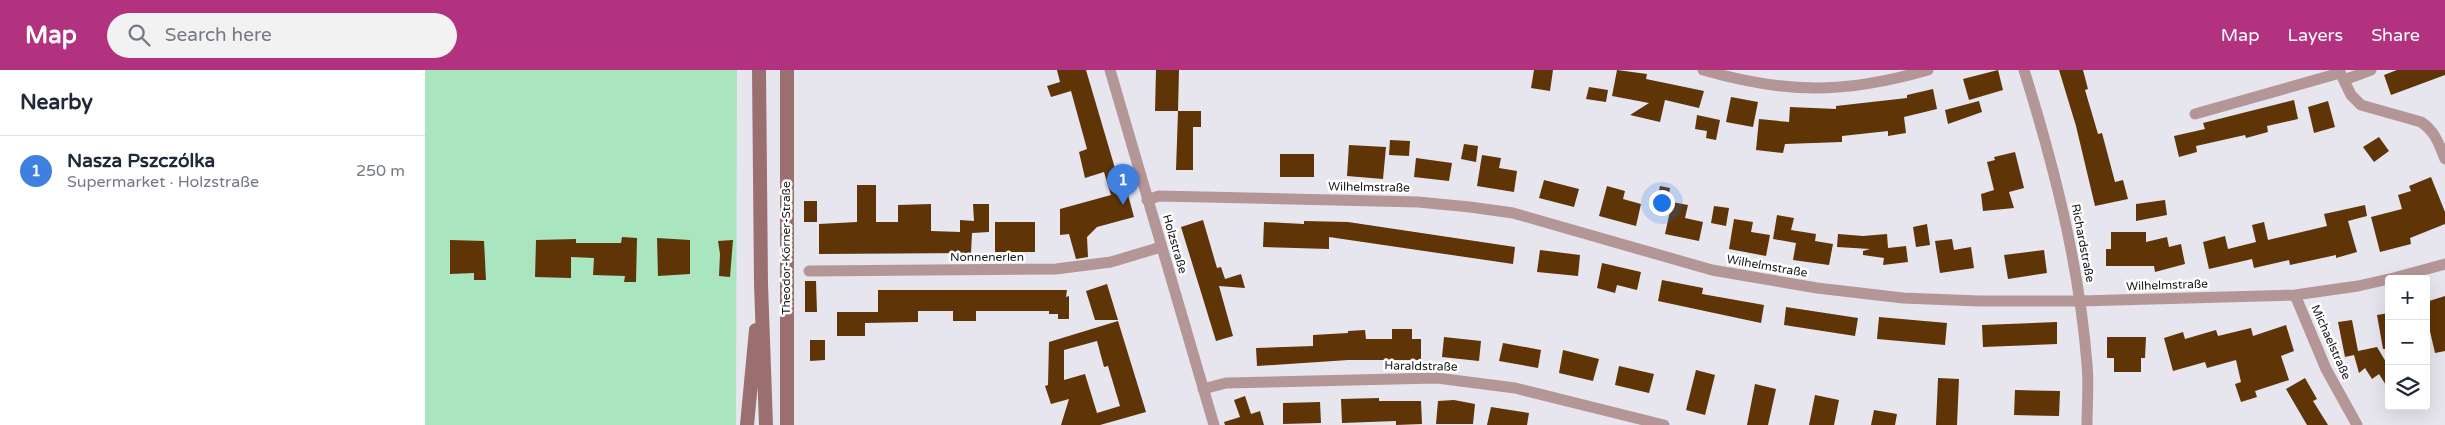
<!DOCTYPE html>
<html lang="en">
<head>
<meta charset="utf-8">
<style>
	body { margin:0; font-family:"Varela Round",sans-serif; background:#f2f2f3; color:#1f2937 }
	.controls { position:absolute; right:15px; bottom:15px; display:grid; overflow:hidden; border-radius:5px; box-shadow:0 5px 20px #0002 }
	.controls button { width:45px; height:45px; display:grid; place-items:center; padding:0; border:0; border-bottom:1px solid #e0e1e3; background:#fff; color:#1f2937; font:25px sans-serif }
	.you { position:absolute; left:1236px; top:132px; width:18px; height:18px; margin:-12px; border:4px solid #fff; border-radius:50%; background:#1a73e8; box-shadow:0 0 0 8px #1a73e833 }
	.badge { display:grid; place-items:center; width:32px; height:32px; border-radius:50%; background:#b2327f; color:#fff; font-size:16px; font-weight:700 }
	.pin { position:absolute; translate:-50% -41px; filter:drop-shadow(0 1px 2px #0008) }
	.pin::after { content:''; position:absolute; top:26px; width:18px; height:15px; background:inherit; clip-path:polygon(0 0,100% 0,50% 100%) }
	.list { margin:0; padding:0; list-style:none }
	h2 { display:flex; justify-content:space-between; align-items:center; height:65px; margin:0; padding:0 20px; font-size:21px }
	h2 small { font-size:16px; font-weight:400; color:#747a83 }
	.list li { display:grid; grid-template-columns:32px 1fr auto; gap:15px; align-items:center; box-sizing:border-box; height:70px; padding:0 20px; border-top:1px solid #e0e1e3 }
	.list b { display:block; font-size:19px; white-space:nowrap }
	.list p { margin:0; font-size:16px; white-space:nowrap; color:#747a83 }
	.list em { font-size:16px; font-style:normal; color:#747a83 }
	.icon { flex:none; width:28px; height:28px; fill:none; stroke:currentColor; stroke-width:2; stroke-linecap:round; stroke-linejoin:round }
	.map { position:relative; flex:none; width:2020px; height:355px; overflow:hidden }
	header { display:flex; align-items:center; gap:30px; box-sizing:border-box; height:70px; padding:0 25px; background:#b2327f; color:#fff }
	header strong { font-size:24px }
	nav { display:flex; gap:28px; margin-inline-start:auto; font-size:18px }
	.search { width:350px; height:45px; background:#f2f2f3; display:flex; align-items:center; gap:12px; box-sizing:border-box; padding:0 18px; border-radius:28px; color:#747a83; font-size:19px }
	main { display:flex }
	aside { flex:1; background:#fff }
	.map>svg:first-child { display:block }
	.green { fill:#a9e6c0 }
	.building { fill:#5f3406; fill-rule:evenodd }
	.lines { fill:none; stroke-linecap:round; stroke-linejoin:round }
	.minor { stroke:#b59697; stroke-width:11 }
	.secondary { stroke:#9b6f70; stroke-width:14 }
	.labels { text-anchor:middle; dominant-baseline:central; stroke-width:5; stroke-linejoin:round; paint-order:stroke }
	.street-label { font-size:12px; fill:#19191c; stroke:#fff }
</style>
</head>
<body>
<header>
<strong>Map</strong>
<div class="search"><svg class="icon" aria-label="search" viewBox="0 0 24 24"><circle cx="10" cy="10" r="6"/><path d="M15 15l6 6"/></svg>Search here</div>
<nav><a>Map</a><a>Layers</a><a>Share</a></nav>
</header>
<main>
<aside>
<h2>Nearby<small></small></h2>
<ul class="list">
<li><span class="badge" style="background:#3f7fe0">1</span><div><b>Nasza Pszczólka</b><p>Supermarket · Holzstraße</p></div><em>250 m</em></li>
</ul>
</aside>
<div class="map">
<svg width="2020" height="355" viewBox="0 0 2020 355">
	<rect width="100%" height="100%" fill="#e7e6ee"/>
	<path class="green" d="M 0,0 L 312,0 L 311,355 L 0,355 Z"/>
	<path class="building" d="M 632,0 L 661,0 L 697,122 L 702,121 L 709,147 L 672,157 L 662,167 L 663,187 L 651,189 L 644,164 L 635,165 L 635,139 L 686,125 L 679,102 L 660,108 L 654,82 L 662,79 L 646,21 L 626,27 L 622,16 L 635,12 Z
		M 731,0 L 754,0 L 753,41 L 776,41 L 776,57 L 768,57 L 768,100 L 751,100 L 753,41 L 730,41 Z
		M 1109,0 L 1128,0 L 1125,21 L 1106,18 Z
		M 1192,0 L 1222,4 L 1221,9 L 1279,21 L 1274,38 L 1240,30 L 1235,52 L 1205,45 L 1224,33 L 1187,26 Z
		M 1573,0 L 1578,20 L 1544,30 L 1538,9 Z
		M 1634,0 L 1658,0 L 1663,19 L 1660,20 L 1673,64 L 1677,63 L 1690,112 L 1698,110 L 1703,129 L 1670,136 L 1651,56 Z
		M 1972,0 L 2020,0 L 2020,5 L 1966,25 L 1959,5 Z
		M 1164,17 L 1183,20 L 1181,32 L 1161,29 Z
		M 1508,19 L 1512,39 L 1479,47 L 1481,63 L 1463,66 L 1463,61 L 1417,66 L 1417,72 L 1360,74 L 1358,83 L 1331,80 L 1334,49 L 1364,52 L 1365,37 L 1411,39 L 1411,36 L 1482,28 L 1482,25 Z
		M 1306,27 L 1333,32 L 1328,57 L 1301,52 Z
		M 1869,30 L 1873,49 L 1842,56 L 1843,62 L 1821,68 L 1820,65 L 1771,76 L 1772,82 L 1754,87 L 1749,66 L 1780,59 L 1778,53 Z
		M 1554,31 L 1557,42 L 1523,54 L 1520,40 Z
		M 1903,31 L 1910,57 L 1889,63 L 1883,37 Z
		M 1272,45 L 1295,50 L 1291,70 L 1281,68 L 1282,61 L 1270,59 Z
		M 1954,67 L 1964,81 L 1949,92 L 1938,77 Z
		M 965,70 L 985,71 L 984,86 L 964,85 Z
		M 1039,74 L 1053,76 L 1051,92 L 1036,89 Z
		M 924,75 L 961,77 L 958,109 L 922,106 Z
		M 1590,82 L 1599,118 L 1584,122 L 1589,138 L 1558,141 L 1556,124 L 1569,120 L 1562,92 L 1570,90 L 1569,87 Z
		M 855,84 L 889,84 L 889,107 L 855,107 Z
		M 1057,85 L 1076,88 L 1074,98 L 1092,101 L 1089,122 L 1052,116 Z
		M 991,88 L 1027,93 L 1024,111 L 989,107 Z
		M 2006,107 L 2020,142 L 2020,154 L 1985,168 L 1986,174 L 1955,182 L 1946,147 L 1977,139 L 1973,125 L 1986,121 L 1984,116 Z
		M 1119,110 L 1154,119 L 1149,137 L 1114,128 Z
		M 432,115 L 451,115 L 451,152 L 473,152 L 473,135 L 506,134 L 506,161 L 535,162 L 535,150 L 549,151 L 548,134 L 564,134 L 564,162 L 547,163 L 546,183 L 394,184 L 394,154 L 432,152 Z
		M 1182,116 L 1200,121 L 1198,129 L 1216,134 L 1211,156 L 1174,146 Z
		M 1235,116 L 1245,118 L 1241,140 L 1230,138 Z
		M 1740,130 L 1742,145 L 1711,151 L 1711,134 Z
		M 379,131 L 392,131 L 392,152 L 379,152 Z
		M 1247,132 L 1263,135 L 1260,148 L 1278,152 L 1274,171 L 1240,164 Z
		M 1940,135 L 1942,146 L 1923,151 L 1932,182 L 1911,188 L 1911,185 L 1865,195 L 1864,190 L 1829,198 L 1827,189 L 1784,199 L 1778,172 L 1800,166 L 1803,179 L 1831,172 L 1827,155 L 1839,152 L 1843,170 L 1902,156 L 1899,144 Z
		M 1289,136 L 1304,138 L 1301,156 L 1286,153 Z
		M 1352,145 L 1369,148 L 1366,160 L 1391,164 L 1390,171 L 1408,174 L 1404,195 L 1368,190 L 1371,173 L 1348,169 Z
		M 1309,149 L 1328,152 L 1326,162 L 1345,165 L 1341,186 L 1304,179 Z
		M 778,150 L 792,198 L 796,197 L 800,209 L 816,204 L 820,218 L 794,216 L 808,266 L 791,271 L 756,157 Z
		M 879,151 L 923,152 L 1090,177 L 1088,194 L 904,167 L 904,179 L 838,177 L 839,152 L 879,154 Z
		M 570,152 L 610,152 L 610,182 L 570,182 Z
		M 1502,154 L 1505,175 L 1491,177 L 1488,157 Z
		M 1686,162 L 1721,162 L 1721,172 L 1742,167 L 1744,177 L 1756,174 L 1760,194 L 1730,202 L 1729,196 L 1681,196 L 1681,179 L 1686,179 Z
		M 1413,164 L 1438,166 L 1462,164 L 1463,178 L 1481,176 L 1483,192 L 1458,195 L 1459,188 L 1438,185 L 1438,181 L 1445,179 L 1412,177 Z
		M 197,167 L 212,168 L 211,212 L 199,212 L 200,206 L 168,205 L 169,188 L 146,187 L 146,208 L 110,207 L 111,170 L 151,169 L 151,173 L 196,173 Z
		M 232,168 L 265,170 L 265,204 L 233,206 Z
		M 1527,169 L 1529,180 L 1546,177 L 1549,198 L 1515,203 L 1510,171 Z
		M 25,170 L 59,171 L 61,210 L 49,210 L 49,203 L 25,204 Z
		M 308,170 L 305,207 L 294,206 L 295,184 L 293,171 Z
		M 1115,180 L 1155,185 L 1153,206 L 1112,202 Z
		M 1619,180 L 1622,203 L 1583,209 L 1579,185 Z
		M 1177,193 L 1216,202 L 1212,220 L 1192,215 L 1190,223 L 1172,218 Z
		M 1237,210 L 1278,218 L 1277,224 L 1339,235 L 1336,253 L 1233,231 Z
		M 380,211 L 391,211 L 392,242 L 380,242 Z
		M 682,214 L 693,250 L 670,250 L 661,221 Z
		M 453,220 L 642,220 L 641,227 L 644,226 L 644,249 L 633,249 L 633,244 L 624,244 L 624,241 L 551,241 L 551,251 L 528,251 L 528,241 L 493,241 L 493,252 L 440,253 L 440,266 L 412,266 L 412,242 L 453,242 Z
		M 2020,226 L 2020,281 L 2010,283 L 2004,257 L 2001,258 L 2001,232 Z
		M 1361,237 L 1433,248 L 1430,266 L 1359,255 Z
		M 1964,243 L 1964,279 L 1958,279 L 1952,245 Z
		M 1454,247 L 1522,253 L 1520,275 L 1452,269 Z
		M 1927,250 L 1933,281 L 1952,277 L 1964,297 L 1964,320 L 1954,304 L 1947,309 L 1940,298 L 1934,303 L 1929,285 L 1920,287 L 1913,252 Z
		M 693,251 L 721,342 L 675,355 L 636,355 L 644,329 L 626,334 L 620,316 L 623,315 L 624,272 ZM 672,271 L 679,297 L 683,296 L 695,336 L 672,343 L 660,304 L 639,310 L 639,280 Z
		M 1632,252 L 1632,274 L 1558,277 L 1557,255 Z
		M 1861,255 L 1869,281 L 1856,286 L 1864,310 L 1830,321 L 1832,327 L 1816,332 L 1810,314 L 1816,312 L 1811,290 L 1782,298 L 1780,292 L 1748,301 L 1739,268 L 1758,262 L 1760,269 L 1791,260 L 1793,266 L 1826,258 L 1828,266 Z
		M 967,259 L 987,259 L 987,269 L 996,269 L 996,290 L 923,290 L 832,296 L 831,278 L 888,276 L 888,265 L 923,263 L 923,261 L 940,260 L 941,269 L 967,269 Z
		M 1019,267 L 1056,271 L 1054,291 L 1017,287 Z
		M 1682,267 L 1721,267 L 1720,288 L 1716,288 L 1716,302 L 1689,302 L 1689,288 L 1682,288 Z
		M 385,270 L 400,270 L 400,290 L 385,291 Z
		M 1078,273 L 1116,280 L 1113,298 L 1074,291 Z
		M 1138,280 L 1174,289 L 1168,311 L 1134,303 Z
		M 1194,296 L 1229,304 L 1224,323 L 1190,315 Z
		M 1271,300 L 1290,305 L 1280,345 L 1261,340 Z
		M 1513,308 L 1534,309 L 1532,355 L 1511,355 Z
		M 1880,308 L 1892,329 L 1888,331 L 1903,355 L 1882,355 L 1861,319 Z
		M 1330,314 L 1351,319 L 1343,355 L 1322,355 Z
		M 1590,320 L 1635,321 L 1634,346 L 1589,345 Z
		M 1390,325 L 1414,330 L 1409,355 L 1384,355 Z
		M 820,326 L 826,344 L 835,341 L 839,355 L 800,355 L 799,352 L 815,347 L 809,330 Z
		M 954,328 L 954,331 L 996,331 L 997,354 L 971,355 L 971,351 L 917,353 L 916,329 Z
		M 1029,330 L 1050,334 L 1048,354 L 1011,354 L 1013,331 Z
		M 895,332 L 896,353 L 858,354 L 858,333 Z
		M 1066,337 L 1104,343 L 1102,355 L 1062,355 Z
		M 1449,340 L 1472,344 L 1470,355 L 1446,355 Z"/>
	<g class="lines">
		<path class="minor" d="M 685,0 L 789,355
			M 1278,0 C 1362,24 1419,24 1503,0
			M 1599,0 C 1629,96 1654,193 1662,294 C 1664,314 1662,335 1662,355
			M 1914,0 L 1926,25 L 1936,35 L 1996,52 C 2010,61 2014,74 2020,89
			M 1919,10 L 1946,0
			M 1770,44 L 1915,3
			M 722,130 L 734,126 L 993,132 L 1045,137 L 1088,143 L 1287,200 L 1392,218 L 1478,228 L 1554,231 L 1655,231 L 1870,225 L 1933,216 L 1964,209
			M 384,201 L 631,199 L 686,192 L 736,177
			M 1965,209 L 2020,194
			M 1870,225 L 1901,299 L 1932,355
			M 778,319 L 801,313 L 1012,308 L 1090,318 L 1239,355"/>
		<path class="secondary" d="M 334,0 L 336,214 L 341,355
			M 362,0 L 362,355
			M 322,355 L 331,260"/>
	</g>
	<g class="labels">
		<g class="street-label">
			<text transform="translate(944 117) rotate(1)">Wilhelmstraße</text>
			<text transform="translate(1658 173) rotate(79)">Richardstraße</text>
			<text transform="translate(750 174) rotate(74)">Holzstraße</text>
			<text transform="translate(361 178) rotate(-90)">Theodor-Körner-Straße</text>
			<text x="562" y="187">Nonnenerlen</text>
			<text transform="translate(1342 196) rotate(10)">Wilhelmstraße</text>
			<text transform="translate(1742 215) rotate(-2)">Wilhelmstraße</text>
			<text transform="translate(1906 272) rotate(66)">Michaelstraße</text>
			<text transform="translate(996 296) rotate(1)">Haraldstraße</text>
		</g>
	</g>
</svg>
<div class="controls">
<button>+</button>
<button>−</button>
<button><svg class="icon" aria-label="layers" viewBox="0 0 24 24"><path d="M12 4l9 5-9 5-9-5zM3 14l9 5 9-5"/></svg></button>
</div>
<div class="you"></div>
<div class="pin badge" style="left:698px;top:135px;background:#3f7fe0">1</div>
</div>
</main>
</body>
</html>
